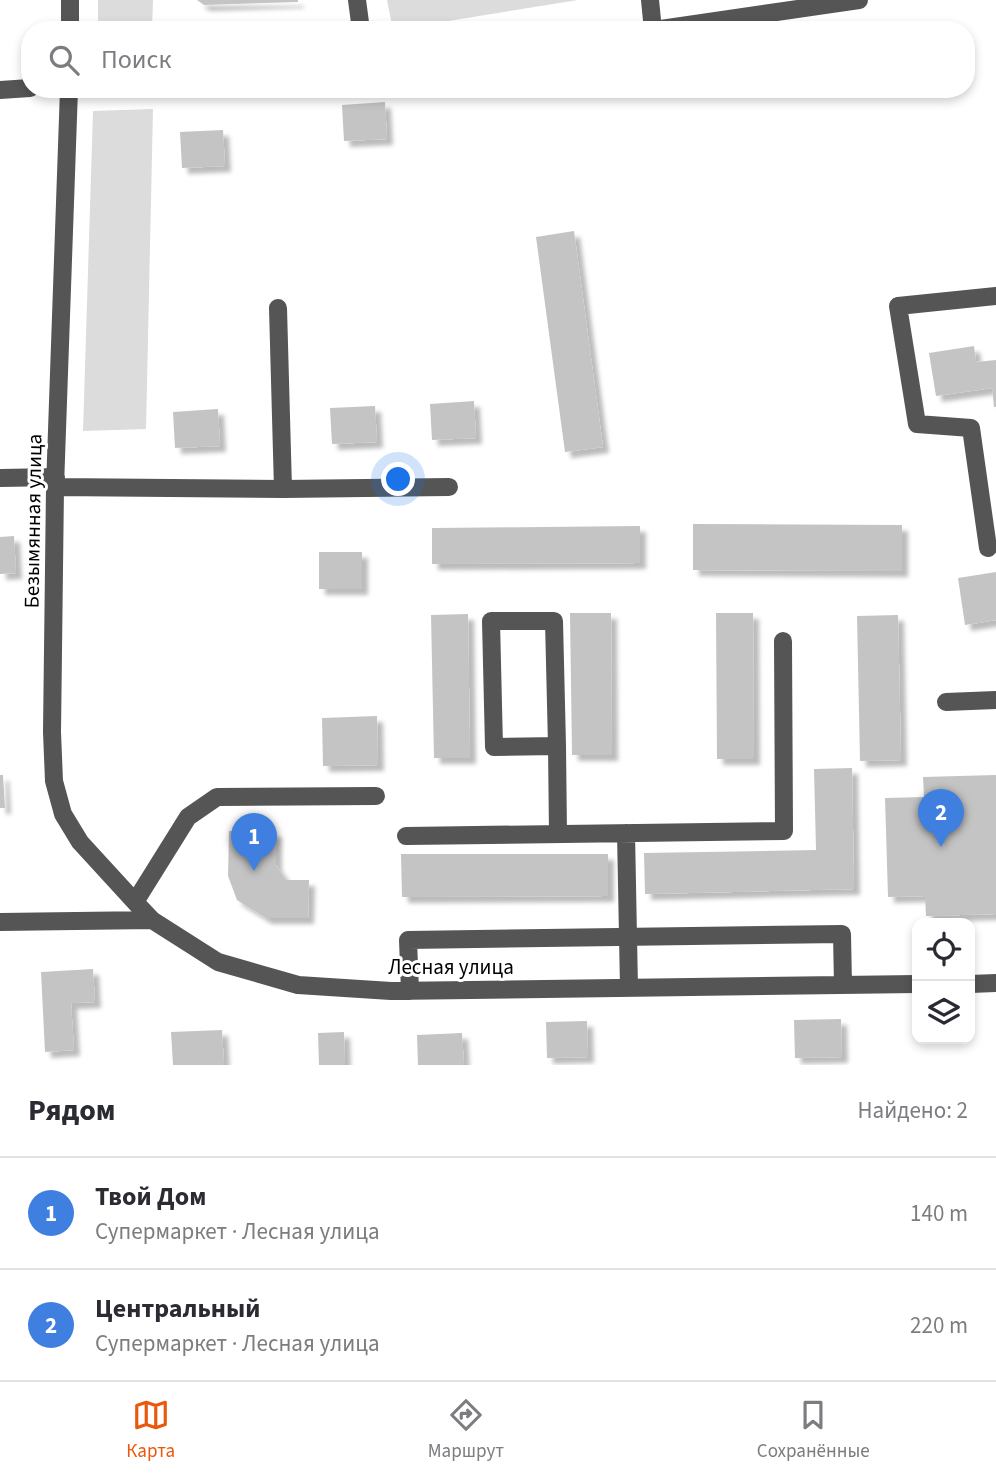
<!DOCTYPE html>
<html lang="ru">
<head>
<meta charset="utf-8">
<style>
	body { margin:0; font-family:"Source Sans 3",sans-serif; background:#f7f7f7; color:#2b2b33 }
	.controls { position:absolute; right:21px; bottom:21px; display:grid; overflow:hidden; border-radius:14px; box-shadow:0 4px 10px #0003 }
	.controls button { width:63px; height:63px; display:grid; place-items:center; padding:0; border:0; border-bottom:2px solid #e1e1e2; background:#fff; color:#2b2b33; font:35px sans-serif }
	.you { position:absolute; left:399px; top:480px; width:24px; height:24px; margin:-18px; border:5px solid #fff; border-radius:50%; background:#1a73e8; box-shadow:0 0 0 10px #1a73e833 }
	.badge { display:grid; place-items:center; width:46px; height:46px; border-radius:50%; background:#ea580c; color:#fff; font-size:23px; font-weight:700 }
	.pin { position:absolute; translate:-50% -58px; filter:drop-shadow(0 2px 4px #0008) }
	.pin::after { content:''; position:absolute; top:37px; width:24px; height:21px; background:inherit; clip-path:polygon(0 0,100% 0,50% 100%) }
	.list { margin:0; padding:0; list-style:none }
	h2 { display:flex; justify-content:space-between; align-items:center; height:91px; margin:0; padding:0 28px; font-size:30px }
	h2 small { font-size:23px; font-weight:400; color:#7c7c81 }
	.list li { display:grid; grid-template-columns:46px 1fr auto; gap:21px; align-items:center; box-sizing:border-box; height:112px; padding:0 28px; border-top:2px solid #e1e1e2 }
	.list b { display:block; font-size:26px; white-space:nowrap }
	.list p { margin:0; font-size:23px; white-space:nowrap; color:#7c7c81 }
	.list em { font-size:23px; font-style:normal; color:#7c7c81 }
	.icon { flex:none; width:38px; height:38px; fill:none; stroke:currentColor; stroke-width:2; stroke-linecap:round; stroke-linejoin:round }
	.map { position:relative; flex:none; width:996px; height:1065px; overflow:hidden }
	.search { position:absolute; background:#fff; box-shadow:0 4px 10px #0003; left:21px; right:21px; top:21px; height:77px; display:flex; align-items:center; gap:18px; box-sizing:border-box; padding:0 24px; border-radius:28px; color:#7c7c81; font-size:26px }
	.sheet { height:315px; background:#fff }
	nav { display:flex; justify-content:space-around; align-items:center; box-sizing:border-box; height:98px; border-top:2px solid #e1e1e2; background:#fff; font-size:19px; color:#7c7c81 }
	nav a { display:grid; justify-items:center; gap:4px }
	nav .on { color:#ea580c }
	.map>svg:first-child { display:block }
	.green { fill:#dcdcdc }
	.building { fill:#c4c4c4; filter:url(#shadow) }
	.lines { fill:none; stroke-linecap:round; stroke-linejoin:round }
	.minor { stroke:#555; stroke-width:18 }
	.labels { text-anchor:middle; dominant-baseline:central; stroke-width:6; stroke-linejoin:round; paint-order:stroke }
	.street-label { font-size:21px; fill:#000; stroke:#fff }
</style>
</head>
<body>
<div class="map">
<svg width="996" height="1065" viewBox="0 0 996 1065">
	<defs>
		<filter id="shadow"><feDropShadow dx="6" dy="6" stdDeviation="2" flood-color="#0004"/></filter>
	</defs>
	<rect width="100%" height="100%" fill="#fff"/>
	<path class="green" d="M 98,0 L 153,0 L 152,30 L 98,30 Z
		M 387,0 L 578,0 L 393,30 Z
		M 153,109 L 146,429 L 83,431 L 93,111 Z"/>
	<path class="building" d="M 197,0 L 298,0 L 298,2 L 204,5 Z
		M 385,102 L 387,139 L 344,141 L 342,105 Z
		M 223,130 L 225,166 L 182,168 L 180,132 Z
		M 574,231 L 603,447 L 565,452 L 536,237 Z
		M 974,346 L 976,362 L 996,360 L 996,407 L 994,407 L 992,388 L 936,396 L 929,353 Z
		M 474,401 L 476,438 L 432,440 L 430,404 Z
		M 375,406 L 377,442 L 332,444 L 330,408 Z
		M 218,409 L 220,446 L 175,448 L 173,412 Z
		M 693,524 L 902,525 L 902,571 L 693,570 Z
		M 640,526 L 640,563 L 432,564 L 432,528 Z
		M 14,536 L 16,573 L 0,574 L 0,537 Z
		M 319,552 L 362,552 L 362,589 L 319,589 Z
		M 996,572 L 996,620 L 965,625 L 958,578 Z
		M 570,613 L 611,613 L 612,755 L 572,755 Z
		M 716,613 L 753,613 L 754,759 L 717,759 Z
		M 468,614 L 470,758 L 434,758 L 431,615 Z
		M 898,615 L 901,760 L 860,761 L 857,616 Z
		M 377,716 L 378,765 L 323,766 L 322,718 Z
		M 852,768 L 854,889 L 645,894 L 644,853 L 816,850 L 814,769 Z
		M 0,775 L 3,775 L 5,808 L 0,808 Z
		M 996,775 L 996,914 L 926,916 L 925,896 L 888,897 L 885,798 L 924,797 L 923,777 Z
		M 229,831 L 276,831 L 276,865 L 286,880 L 309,880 L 308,918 L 266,918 L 237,900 L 228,876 Z
		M 401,854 L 608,854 L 608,896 L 402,897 Z
		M 93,969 L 95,1002 L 71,1003 L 74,1050 L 45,1052 L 41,972 Z
		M 841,1019 L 842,1057 L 795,1058 L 794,1020 Z
		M 587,1021 L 588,1057 L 547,1058 L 546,1022 Z
		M 222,1030 L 224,1065 L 173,1065 L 171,1032 Z
		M 344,1032 L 345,1065 L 319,1065 L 318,1033 Z
		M 462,1033 L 464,1065 L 418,1065 L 417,1035 Z"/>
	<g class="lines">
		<path class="minor" d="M 357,0 L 361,30
			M 650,0 L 653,30
			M 70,30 L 70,0
			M 654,30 L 859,0
			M 69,89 L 55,487 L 52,732 L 54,781 L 63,814 L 80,842 L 135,902 L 152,920 L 218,962 L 298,985 L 391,991 L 917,984
			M 0,90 L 30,88
			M 278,308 L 283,489
			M 0,478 L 56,477
			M 55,487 L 283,489 L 449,487
			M 988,548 L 971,428 L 917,424 L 898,306 L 996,296
			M 946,702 L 996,700
			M 557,746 L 554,621 L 491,621 L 494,747 L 557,746 L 558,834
			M 626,833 L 629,988
			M 406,836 L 784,831 L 783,641
			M 135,902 L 188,817 L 217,797 L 376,796
			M 0,922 L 152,920
			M 970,984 L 996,983
			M 410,991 L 408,940 L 842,934 L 843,985"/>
	</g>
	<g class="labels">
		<g class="street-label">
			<text transform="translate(33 521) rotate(-89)">Безымянная улица</text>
			<text x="451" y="967">Лесная улица</text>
		</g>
	</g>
</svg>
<div class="controls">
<button><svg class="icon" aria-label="locate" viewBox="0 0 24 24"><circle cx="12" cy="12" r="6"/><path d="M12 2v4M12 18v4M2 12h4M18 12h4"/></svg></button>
<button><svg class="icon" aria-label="layers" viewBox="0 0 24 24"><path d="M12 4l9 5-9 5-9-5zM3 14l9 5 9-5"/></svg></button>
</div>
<div class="you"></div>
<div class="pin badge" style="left:254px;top:871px;background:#3f7fe0">1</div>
<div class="pin badge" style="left:941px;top:847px;background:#3f7fe0">2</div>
<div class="search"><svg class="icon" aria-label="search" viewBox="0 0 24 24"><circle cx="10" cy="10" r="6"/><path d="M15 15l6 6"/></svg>Поиск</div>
</div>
<section class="sheet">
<h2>Рядом<small>Найдено: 2</small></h2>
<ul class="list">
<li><span class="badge" style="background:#3f7fe0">1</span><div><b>Твой Дом</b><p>Супермаркет · Лесная улица</p></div><em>140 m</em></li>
<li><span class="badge" style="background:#3f7fe0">2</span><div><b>Центральный</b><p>Супермаркет · Лесная улица</p></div><em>220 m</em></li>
</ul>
</section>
<nav>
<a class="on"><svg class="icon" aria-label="map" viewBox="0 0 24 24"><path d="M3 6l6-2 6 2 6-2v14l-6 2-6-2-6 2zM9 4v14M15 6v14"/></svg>Карта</a>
<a><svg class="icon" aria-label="directions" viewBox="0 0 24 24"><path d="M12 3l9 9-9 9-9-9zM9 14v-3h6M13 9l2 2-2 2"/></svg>Маршрут</a>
<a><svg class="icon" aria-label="saved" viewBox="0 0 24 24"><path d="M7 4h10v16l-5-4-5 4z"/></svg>Сохранённые</a>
</nav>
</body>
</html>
